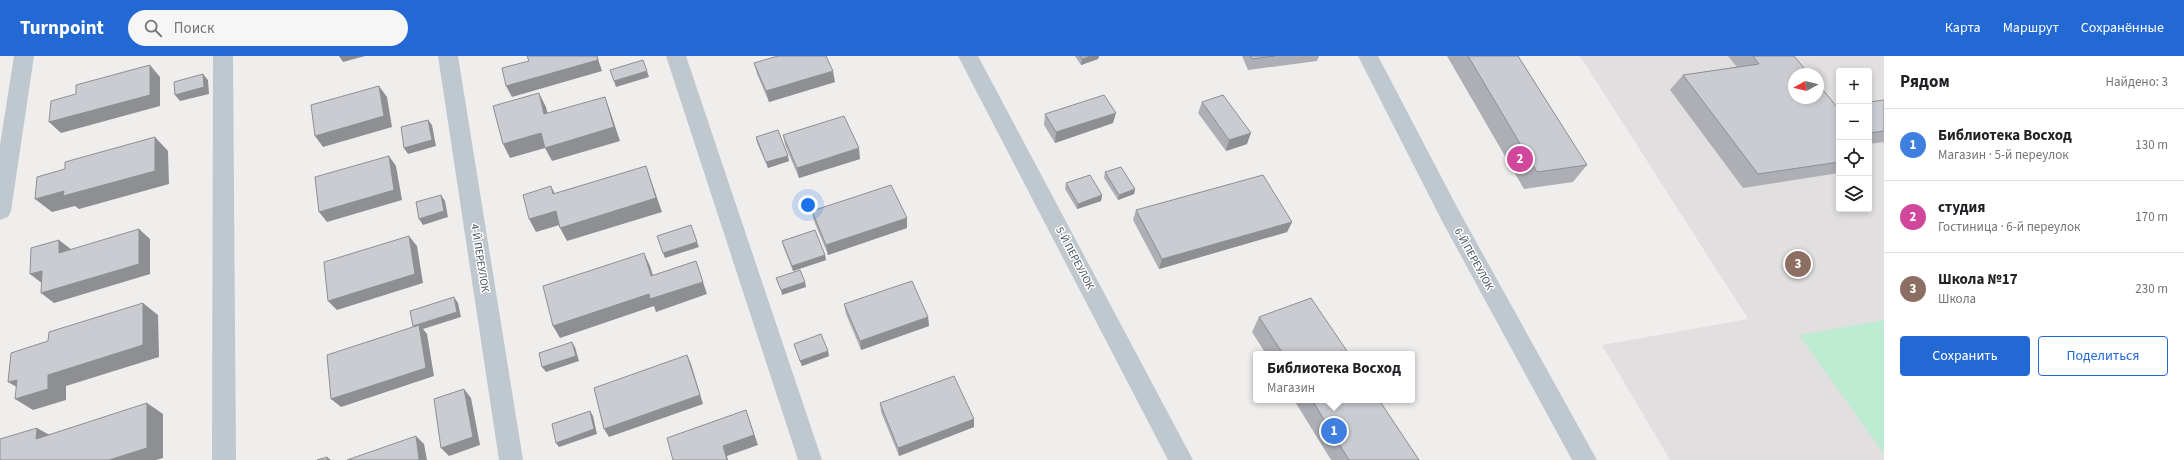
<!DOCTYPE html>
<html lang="ru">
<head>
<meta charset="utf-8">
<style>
	body { margin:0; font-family:"Source Sans 3",sans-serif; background:#f6f6f6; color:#202124 }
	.controls { position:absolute; right:12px; top:12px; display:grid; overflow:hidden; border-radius:4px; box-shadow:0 2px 6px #0003 }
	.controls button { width:36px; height:36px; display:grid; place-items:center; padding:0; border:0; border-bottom:1px solid #e0e0e0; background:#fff; color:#202124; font:20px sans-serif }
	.compass { position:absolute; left:1788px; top:12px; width:36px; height:36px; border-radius:50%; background:#fff; box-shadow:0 2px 6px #0003; rotate:262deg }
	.you { position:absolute; left:808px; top:149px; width:14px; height:14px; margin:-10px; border:3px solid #fff; border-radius:50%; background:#1a73e8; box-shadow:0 0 0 6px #1a73e833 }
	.badge { display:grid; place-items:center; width:26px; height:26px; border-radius:50%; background:#2369d4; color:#fff; font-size:13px; font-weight:700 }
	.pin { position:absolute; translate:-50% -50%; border:2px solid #fff; box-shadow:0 1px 4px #0006 }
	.popup { position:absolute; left:1253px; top:295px; width:162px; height:52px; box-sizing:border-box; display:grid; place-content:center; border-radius:4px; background:#fff; filter:drop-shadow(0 1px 3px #0005); font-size:13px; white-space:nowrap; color:#757577 }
	.popup b { font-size:15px; color:#202124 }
	.popup::after { content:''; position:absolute; left:50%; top:100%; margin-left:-8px; border:8px solid transparent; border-top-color:#fff }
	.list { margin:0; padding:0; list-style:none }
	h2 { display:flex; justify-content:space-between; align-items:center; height:52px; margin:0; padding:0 16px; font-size:17px }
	h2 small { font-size:13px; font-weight:400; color:#757577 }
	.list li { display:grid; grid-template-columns:26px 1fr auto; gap:12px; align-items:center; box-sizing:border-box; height:72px; padding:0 16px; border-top:1px solid #e0e0e0 }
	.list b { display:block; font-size:15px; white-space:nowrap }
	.list p { margin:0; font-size:13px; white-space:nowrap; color:#757577 }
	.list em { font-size:13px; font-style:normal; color:#757577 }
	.actions { display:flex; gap:8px; padding:12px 16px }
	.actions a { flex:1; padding:9px 0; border:1px solid #2369d4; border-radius:4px; text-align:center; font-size:14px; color:#2369d4 }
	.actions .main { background:#2369d4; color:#fff }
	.icon { flex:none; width:22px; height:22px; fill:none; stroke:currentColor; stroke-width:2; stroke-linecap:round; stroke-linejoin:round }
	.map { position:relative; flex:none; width:1884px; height:404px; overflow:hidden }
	header { display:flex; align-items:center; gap:24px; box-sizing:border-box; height:56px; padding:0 20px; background:#2369d4; color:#fff }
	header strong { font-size:19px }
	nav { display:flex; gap:22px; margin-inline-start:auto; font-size:14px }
	.search { width:280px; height:36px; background:#f6f6f6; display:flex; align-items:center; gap:10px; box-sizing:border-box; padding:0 14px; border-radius:22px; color:#757577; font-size:15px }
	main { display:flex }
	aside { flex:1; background:#fff }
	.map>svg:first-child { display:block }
	.education { fill:#e1dfdf; fill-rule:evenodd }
	.green { fill:#beecd2 }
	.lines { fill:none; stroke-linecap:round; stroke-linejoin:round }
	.street { fill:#bfc7cf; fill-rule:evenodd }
	.wall { fill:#aeafb5 }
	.shaded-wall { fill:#8d8f93 }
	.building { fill:#caccd2; stroke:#8d8f93 }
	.labels { text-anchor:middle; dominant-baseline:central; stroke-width:3; stroke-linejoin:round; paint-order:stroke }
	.street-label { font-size:11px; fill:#47505a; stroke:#fff }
</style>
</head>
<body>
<header>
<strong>Turnpoint</strong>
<div class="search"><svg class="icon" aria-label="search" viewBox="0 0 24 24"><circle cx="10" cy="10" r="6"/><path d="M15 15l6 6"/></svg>Поиск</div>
<nav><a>Карта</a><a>Маршрут</a><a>Сохранённые</a></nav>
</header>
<main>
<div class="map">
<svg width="1884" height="404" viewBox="0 0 1884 404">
	<rect width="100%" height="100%" fill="#f0eeed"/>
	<path class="education" d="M 1580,0 L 1884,0 L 1884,404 L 1670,404 L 1602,289 L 1748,263 ZM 1839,15 L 1869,15 L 1869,153 L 1839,153 ZM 1794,18 L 1818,18 L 1818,42 L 1794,42 Z"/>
	<path class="green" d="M 1884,264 L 1884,398 L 1799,279 Z"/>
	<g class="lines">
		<path class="street" d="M 14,0 L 34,0 L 11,155 L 8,161 L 0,164 L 0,89 Z
			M 213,0 L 233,0 L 236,404 L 212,404 Z
			M 438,0 L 458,0 L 523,404 L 499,404 Z
			M 666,0 L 686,0 L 822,404 L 798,404 Z
			M 958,0 L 978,0 L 1193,404 L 1168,404 Z
			M 1358,0 L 1378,0 L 1458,153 L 1597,404 L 1572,404 L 1442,165 Z"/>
	</g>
	<path class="wall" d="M 1075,0 L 1099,0 L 1098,3 L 1081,9 Z
		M 1242,0 L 1319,0 L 1317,5 L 1248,14 Z
		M 1447,0 L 1518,0 L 1587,109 L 1573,126 L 1524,133 Z
		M 1728,0 L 1794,0 L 1837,51 L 1839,51 L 1839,117 L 1743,132 L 1670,34 L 1683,19 L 1737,11 Z
		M 754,7 L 835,26 L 769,46 L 757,18 Z
		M 1884,44 L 1884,86 L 1869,88 L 1869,46 Z
		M 1202,46 L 1247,88 L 1226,95 L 1198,57 Z
		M 1045,58 L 1113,67 L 1055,87 L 1044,69 Z
		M 783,79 L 860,103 L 799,122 L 785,89 Z
		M 756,81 L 789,105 L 768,112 L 757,87 Z
		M 1105,116 L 1135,133 L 1134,138 L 1118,144 L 1104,122 Z
		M 1066,127 L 1102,139 L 1101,145 L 1077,153 L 1065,133 Z
		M 1136,154 L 1292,166 L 1287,176 L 1159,213 L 1133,164 Z
		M 812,155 L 907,162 L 907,172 L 828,199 L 814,165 Z
		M 782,185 L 825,199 L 826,204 L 793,215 L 783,190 Z
		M 844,248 L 928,261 L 929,270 L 861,294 L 846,258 Z
		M 1259,261 L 1349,298 L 1266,298 L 1252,276 Z
		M 794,288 L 829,300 L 802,310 Z
		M 1294,344 L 1379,344 L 1419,404 L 1331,404 Z
		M 880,347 L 974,363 L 974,371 L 899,400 L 881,356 Z"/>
	<path class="shaded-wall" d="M 339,0 L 365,0 L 343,6 Z
		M 597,0 L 602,15 L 512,41 L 506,30 Z
		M 1091,0 L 1099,0 L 1098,3 L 1081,9 L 1082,3 Z
		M 150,9 L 160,21 L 160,50 L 61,77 L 49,66 Z
		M 647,15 L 649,21 L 616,31 L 614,25 Z
		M 833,15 L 835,26 L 769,46 L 766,35 Z
		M 203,18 L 208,24 L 209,38 L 180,45 L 175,39 Z
		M 379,30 L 387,41 L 392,71 L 323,91 L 315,80 Z
		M 539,37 L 546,51 L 551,72 L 544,58 Z
		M 605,41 L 610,55 L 620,85 L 552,105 L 545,92 L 510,102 L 503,88 Z
		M 1116,57 L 1113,67 L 1055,87 L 1056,76 Z
		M 428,64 L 432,69 L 436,90 L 408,98 L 404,92 Z
		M 1251,77 L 1247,88 L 1226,95 L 1229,84 Z
		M 155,81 L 168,95 L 169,128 L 79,153 L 75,150 L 52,156 L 35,143 L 64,135 Z
		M 859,92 L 860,103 L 799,122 L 797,112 Z
		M 389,100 L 396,110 L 402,144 L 327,166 L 319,156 Z
		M 788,100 L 789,105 L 768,112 L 766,106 Z
		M 646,110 L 662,156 L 567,185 L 560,172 Z
		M 551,130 L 558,144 L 553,138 Z
		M 1135,133 L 1134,138 L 1118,144 L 1119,139 Z
		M 441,139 L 445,145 L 448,161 L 423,169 L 419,163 Z
		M 1102,139 L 1101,145 L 1077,153 L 1078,148 Z
		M 556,155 L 563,168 L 536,176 L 529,163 Z
		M 907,162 L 907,172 L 828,199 L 826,189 Z
		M 1292,166 L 1287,176 L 1159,213 L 1162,203 Z
		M 139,173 L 150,183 L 150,218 L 54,247 L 41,237 Z
		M 409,180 L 417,190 L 423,227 L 337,254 L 328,245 Z
		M 59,184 L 72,194 L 59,197 Z
		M 697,186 L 699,191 L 665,202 L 663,197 Z
		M 644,197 L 650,210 L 657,232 L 651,220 Z
		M 825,199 L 826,204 L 793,215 L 792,210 Z
		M 696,205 L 707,238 L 656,256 L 654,250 L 560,282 L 553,270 Z
		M 42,215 L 43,228 L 30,218 Z
		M 805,226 L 806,231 L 782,239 L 781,234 Z
		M 454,241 L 458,247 L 461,261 L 423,273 L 427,278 L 434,320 L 341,351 L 331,343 L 417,275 L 413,270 Z
		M 143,247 L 158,259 L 159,301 L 66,330 L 66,344 L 33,354 L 15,343 Z
		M 928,261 L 929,270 L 861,294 L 860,285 Z
		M 572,286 L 575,291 L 579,305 L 546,316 L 542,311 Z
		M 828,295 L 829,300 L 802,310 L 800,305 Z
		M 687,299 L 691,308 L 703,348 L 609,381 L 604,373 Z
		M 17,324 L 27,337 L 8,326 Z
		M 464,333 L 471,342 L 480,389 L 449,400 L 441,392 Z
		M 147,347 L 163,358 L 163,402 L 156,404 L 109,404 Z
		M 746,354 L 758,389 L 727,400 L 728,404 L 727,404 L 723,390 Z
		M 590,355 L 593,360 L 597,378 L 559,391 L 556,387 Z
		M 974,363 L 974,371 L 899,400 L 898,392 Z
		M 37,372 L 55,382 L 36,383 Z
		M 416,380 L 424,388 L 427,404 L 419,404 Z
		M 327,401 L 331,404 L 327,404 Z"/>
	<path class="building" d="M 527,0 L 597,0 L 598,4 L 506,30 L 502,12 L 529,5 Z
		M 778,0 L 826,0 L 833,15 L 766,35 L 754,7 Z
		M 1080,0 L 1091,0 L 1082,3 Z
		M 1251,0 L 1275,0 L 1252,3 Z
		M 1468,0 L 1518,0 L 1587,109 L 1537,116 Z
		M 1753,0 L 1794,0 L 1809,18 L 1794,18 L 1794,42 L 1818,42 L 1818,28 L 1837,51 L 1839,51 L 1839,106 L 1758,118 L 1683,19 L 1759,8 Z
		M 643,4 L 647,15 L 614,25 L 610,14 Z
		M 150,9 L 150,39 L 49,66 L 51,45 L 76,38 L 76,29 Z
		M 203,18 L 204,31 L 175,39 L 174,26 Z
		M 379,30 L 384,60 L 315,80 L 311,49 Z
		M 539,37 L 544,58 L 605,41 L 614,71 L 545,92 L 541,77 L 503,88 L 493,50 Z
		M 1104,39 L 1116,57 L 1056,76 L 1045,58 Z
		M 1223,39 L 1251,77 L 1229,84 L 1202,46 Z
		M 1884,44 L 1884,75 L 1869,77 L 1869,46 Z
		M 844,60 L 859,92 L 797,112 L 783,79 Z
		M 428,64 L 432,84 L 404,92 L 401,71 Z
		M 778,74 L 788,100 L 766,106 L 756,81 Z
		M 155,81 L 155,115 L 63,140 L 64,135 L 35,143 L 37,121 L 65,113 L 65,106 Z
		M 389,100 L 394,134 L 319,156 L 315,121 Z
		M 646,110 L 656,142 L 560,172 L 556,155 L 529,163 L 523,139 L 551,130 L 553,138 Z
		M 1121,111 L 1135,133 L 1119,139 L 1105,116 Z
		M 1090,119 L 1102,139 L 1078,148 L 1066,127 Z
		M 1263,119 L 1292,166 L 1162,203 L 1136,154 Z
		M 891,129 L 907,162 L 826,189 L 812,155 Z
		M 441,139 L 444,155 L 419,163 L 416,146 Z
		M 691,169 L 697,186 L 663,197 L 657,180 Z
		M 139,173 L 139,208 L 41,237 L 42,215 L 30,218 L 31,192 L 59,184 L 59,197 Z
		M 815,174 L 825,199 L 792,210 L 782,185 Z
		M 409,180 L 415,218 L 328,245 L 324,206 Z
		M 644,197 L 651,220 L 696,205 L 703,226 L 650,243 L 649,238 L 553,270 L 543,230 Z
		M 800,214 L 805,226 L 781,234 L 776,222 Z
		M 912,225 L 928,261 L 860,285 L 844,248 Z
		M 454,241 L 457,256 L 413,270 L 410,255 Z
		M 1311,242 L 1349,298 L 1283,298 L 1259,261 Z
		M 143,247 L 143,289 L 48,319 L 48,333 L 15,343 L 17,324 L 8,326 L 11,297 L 48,285 L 49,276 Z
		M 419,269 L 426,312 L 331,343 L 327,299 Z
		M 821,278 L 828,295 L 800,305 L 794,288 Z
		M 572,286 L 576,300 L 542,311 L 539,297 Z
		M 687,299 L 700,339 L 604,373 L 594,332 Z
		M 954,320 L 974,363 L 898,392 L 880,347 Z
		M 464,333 L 473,381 L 441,392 L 434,343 Z
		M 1312,344 L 1379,344 L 1419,404 L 1349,404 Z
		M 147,347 L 147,392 L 109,404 L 0,404 L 0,383 L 37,372 L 36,383 Z
		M 746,354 L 754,379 L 723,390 L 727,404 L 673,404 L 667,382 Z
		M 590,355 L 594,373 L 556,387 L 552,368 Z
		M 416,380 L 419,404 L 347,404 Z
		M 327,401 L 327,404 L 317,404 Z"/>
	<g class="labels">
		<g class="street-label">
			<text transform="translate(480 202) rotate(81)">4-Й ПЕРЕУЛОК</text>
			<text transform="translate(1075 202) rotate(62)">5-Й ПЕРЕУЛОК</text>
			<text transform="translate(1474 203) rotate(61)">6-Й ПЕРЕУЛОК</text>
		</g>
	</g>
</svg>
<div class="controls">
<button>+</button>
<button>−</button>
<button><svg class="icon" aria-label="locate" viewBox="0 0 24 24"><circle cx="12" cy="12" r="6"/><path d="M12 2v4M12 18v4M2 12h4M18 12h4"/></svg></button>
<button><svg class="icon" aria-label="layers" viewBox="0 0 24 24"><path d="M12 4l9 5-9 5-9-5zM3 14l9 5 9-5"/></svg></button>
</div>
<svg class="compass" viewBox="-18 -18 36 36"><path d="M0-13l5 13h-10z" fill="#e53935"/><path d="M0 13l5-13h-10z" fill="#757577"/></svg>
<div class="you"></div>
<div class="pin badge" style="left:1334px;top:375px;background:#3f7fe0">1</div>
<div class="popup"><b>Библиотека Восход</b>Магазин</div>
<div class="pin badge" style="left:1520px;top:103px;background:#d1479c">2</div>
<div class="pin badge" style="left:1798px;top:208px;background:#8d6e63">3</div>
</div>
<aside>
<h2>Рядом<small>Найдено: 3</small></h2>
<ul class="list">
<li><span class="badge" style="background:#3f7fe0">1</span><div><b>Библиотека Восход</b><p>Магазин · 5-й переулок</p></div><em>130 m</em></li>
<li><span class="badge" style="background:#d1479c">2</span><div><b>студия</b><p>Гостиница · 6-й переулок</p></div><em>170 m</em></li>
<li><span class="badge" style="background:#8d6e63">3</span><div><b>Школа №17</b><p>Школа</p></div><em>230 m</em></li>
</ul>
<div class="actions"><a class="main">Сохранить</a><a>Поделиться</a></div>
</aside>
</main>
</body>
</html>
